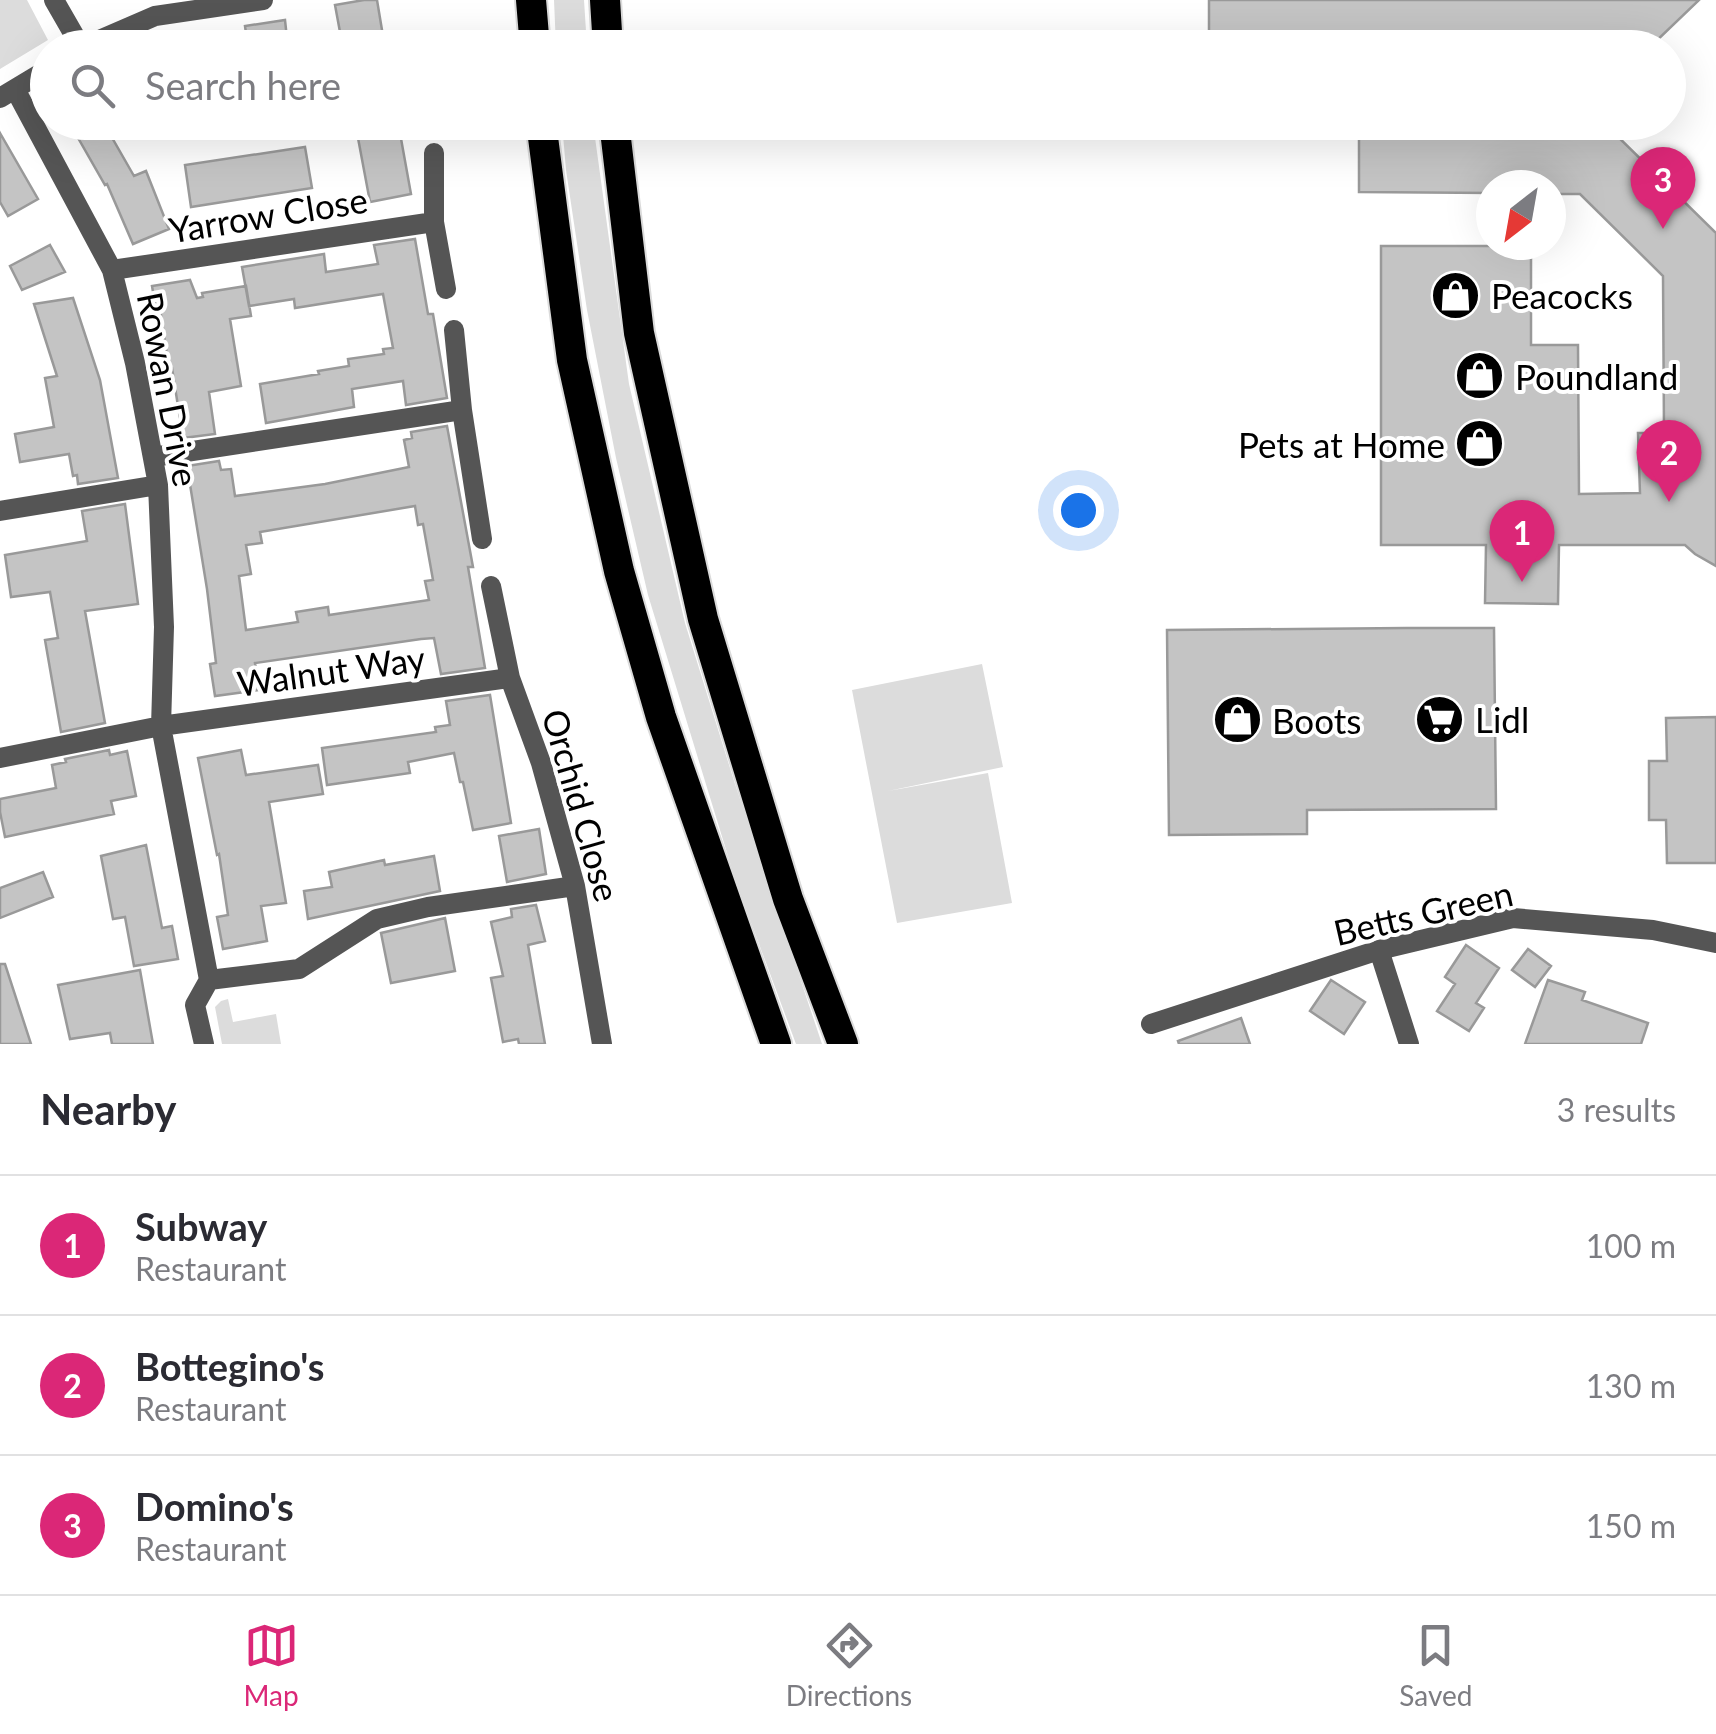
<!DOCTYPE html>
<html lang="en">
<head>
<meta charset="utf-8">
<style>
	body { margin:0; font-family:Lato,sans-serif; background:#f7f7f7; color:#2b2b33 }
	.compass { position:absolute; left:1476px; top:170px; width:90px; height:90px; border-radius:50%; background:#fff; box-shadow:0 10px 40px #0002; rotate:211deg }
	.you { position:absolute; left:1078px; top:510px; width:35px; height:35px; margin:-25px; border:8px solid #fff; border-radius:50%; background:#1a73e8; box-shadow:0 0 0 15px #1a73e833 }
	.badge { display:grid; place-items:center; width:65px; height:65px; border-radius:50%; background:#db2777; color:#fff; font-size:32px; font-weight:700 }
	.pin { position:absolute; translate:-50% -82px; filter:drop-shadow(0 2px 5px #0008) }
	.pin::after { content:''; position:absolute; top:52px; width:35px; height:30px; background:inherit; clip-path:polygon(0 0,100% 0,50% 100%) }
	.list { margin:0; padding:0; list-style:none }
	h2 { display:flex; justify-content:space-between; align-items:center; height:130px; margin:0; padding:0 40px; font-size:42px }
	h2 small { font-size:32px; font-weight:400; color:#7c7c81 }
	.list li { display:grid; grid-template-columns:65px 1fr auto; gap:30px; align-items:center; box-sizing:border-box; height:140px; padding:0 40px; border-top:2px solid #e1e1e2 }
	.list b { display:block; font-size:38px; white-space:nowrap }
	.list p { margin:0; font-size:32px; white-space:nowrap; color:#7c7c81 }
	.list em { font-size:32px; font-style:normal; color:#7c7c81 }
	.icon { flex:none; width:55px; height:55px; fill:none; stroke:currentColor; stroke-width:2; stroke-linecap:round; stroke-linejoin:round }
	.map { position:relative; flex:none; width:1716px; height:1044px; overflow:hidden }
	.search { position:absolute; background:#fff; box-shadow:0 10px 40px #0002; left:30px; right:30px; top:30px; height:110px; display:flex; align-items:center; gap:25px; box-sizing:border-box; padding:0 35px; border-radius:55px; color:#7c7c81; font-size:38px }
	.sheet { height:550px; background:#fff }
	nav { display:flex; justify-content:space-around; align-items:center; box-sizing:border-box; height:140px; border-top:2px solid #e1e1e2; background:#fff; font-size:28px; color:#7c7c81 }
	nav a { display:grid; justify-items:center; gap:5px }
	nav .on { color:#db2777 }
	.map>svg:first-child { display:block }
	.green { fill:#dcdcdc }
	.building { fill:#c4c4c4; stroke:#999; stroke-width:2.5; fill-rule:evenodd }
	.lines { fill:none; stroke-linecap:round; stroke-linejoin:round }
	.highway-casing { stroke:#dbdbdb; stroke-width:34 }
	.street { stroke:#555; stroke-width:20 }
	.highway { stroke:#000; stroke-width:30 }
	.labels { text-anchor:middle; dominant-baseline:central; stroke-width:8; stroke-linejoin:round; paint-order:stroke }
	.street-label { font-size:35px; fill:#000; stroke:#fff }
	.poi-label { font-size:35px; fill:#000; stroke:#fff; text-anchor:start }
</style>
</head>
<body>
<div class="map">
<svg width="1716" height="1044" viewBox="0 0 1716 1044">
	<rect width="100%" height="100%" fill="#fff"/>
	<path class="green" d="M 0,0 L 27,0 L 48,40 L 0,69 Z
		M 554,0 L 584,0 L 587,47 L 556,47 Z
		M 562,123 L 593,123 L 629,384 L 685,623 L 735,784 L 822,1044 L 796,1044 L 735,879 L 648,595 L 616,458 L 587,310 L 566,170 Z
		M 982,664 L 1003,767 L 888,791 L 988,773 L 1012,903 L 897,923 L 852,690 Z
		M 228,999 L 233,1022 L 276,1014 L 281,1044 L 222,1044 L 215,1007 L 221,1001 Z"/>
	<path class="building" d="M 364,0 L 377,0 L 384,42 L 343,48 L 335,5 Z
		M 1209,0 L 1699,0 L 1649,48 L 1209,48 Z
		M 285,20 L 288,48 L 248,48 L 245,26 Z
		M 69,122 L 103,122 L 134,176 L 146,171 L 169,229 L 133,244 L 107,184 L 105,185 Z
		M 355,122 L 398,122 L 411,194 L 370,202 Z
		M 1359,122 L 1603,122 L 1716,233 L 1716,566 L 1695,554 L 1685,545 L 1559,545 L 1558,604 L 1485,603 L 1486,545 L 1381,545 L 1381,246 L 1531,246 L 1531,345 L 1578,345 L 1579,494 L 1640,493 L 1638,433 L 1664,433 L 1663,276 L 1580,194 L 1551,194 L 1551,185 L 1491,185 L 1491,193 L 1359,192 Z
		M 0,133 L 38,199 L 8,216 L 0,202 Z
		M 305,147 L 312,188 L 191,207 L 185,165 Z
		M 415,239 L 428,314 L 433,314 L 447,398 L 406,405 L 403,381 L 352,389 L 354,407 L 266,423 L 260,384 L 319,374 L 318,371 L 349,366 L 348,359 L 384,354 L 383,349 L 393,348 L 383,294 L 295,308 L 294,299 L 249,306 L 242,267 L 324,254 L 326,272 L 378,264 L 374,245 Z
		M 50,245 L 65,272 L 22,290 L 10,266 Z
		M 190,280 L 197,298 L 203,297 L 202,293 L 246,286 L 251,316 L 230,319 L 241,386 L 209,392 L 215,434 L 183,438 L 172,368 L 169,368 L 161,315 L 157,316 L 152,286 Z
		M 73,298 L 100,380 L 118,478 L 78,484 L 77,475 L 73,476 L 69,454 L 20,462 L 15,434 L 54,427 L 45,378 L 57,376 L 34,304 Z
		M 447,426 L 473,567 L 468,567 L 485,668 L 441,674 L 434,638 L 421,639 L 255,663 L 259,690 L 215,696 L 210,664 L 216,663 L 207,589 L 187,466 L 219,461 L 221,470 L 231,469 L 235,496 L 325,484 L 409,467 L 404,440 L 412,438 L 411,432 ZM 415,506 L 418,525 L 423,524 L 433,580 L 425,581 L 429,600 L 329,615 L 328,607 L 296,612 L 298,622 L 246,630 L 239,576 L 251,574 L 246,545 L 262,543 L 260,532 Z
		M 125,504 L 138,604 L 85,611 L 105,723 L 61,732 L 45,640 L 58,638 L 50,592 L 11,597 L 5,555 L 87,541 L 82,511 Z
		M 1406,628 L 1494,628 L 1496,809 L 1307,810 L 1307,834 L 1169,835 L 1167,630 Z
		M 490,695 L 511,823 L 473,830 L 463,782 L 460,782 L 454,753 L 408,762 L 410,773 L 327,785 L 322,748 L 436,732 L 435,727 L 450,725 L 446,701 Z
		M 1716,717 L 1716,863 L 1667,863 L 1666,820 L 1649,820 L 1649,761 L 1667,761 L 1666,718 Z
		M 109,750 L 110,755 L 127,751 L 136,796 L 111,801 L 114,814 L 5,837 L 0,812 L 0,799 L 56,788 L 52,765 L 66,762 L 65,759 Z
		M 241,750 L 246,775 L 318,765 L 323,794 L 269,802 L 286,903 L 261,906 L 267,941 L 223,949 L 217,917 L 228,915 L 219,854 L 217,855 L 198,758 Z
		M 539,829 L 546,874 L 507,882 L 499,836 Z
		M 146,845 L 162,928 L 172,926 L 178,959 L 134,966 L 125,917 L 113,919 L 101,856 Z
		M 434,856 L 440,891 L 308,919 L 304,891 L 332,887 L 329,872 L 384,860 L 385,865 Z
		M 43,872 L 53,897 L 0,918 L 0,888 Z
		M 536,905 L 545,941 L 528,945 L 545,1044 L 519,1044 L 518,1039 L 503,1042 L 491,978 L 503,976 L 491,922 L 512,917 L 511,909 Z
		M 445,918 L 455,971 L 391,983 L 381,933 Z
		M 1466,945 L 1499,968 L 1476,1003 L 1484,1008 L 1469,1031 L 1437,1011 L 1455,984 L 1445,977 Z
		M 1528,949 L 1551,966 L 1535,987 L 1512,970 Z
		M 0,964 L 5,964 L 31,1044 L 0,1044 Z
		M 140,970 L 153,1044 L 112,1044 L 110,1033 L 70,1039 L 58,985 Z
		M 1331,980 L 1365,1002 L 1344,1034 L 1310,1011 Z
		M 1548,980 L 1585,992 L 1582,1000 L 1648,1023 L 1641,1044 L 1525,1044 Z
		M 1241,1018 L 1250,1044 L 1179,1044 L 1178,1041 Z"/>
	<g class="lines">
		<defs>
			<path id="highway" d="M 531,0 L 535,48
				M 605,0 L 608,48
				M 541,122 L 572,360 L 619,571 L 661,717 L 776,1044
				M 614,122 L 639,333 L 703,619 L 788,899 L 843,1044"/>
		</defs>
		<use href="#highway" class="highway-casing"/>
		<path class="street" d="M 54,0 L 81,47
			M 81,48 L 155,16 L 263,0
			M 15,89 L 112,270 L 135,363 L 158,485 L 164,627 L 161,726 L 209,980 L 195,1005 L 204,1044
			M 0,98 L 48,69
			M 434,153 L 434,222 L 446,289
			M 112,270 L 434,222
			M 454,330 L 462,410 L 482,539
			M 153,457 L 462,410
			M 0,511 L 158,485
			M 491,586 L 510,678 L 541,763 L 575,886 L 602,1044
			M 0,758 L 161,726 L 510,678
			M 1379,950 L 1409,1044
			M 209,980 L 299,969 L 377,919 L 428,907 L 575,886
			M 1151,1024 L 1379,950 L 1513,918 L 1653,930 L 1716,943"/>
		<use href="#highway" class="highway"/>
	</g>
	<defs>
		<symbol id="shop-disc" viewBox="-11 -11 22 22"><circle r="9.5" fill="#000" stroke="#fff"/><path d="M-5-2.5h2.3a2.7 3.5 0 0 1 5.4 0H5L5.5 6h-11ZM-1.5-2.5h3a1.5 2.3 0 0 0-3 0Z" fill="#fff"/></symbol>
		<symbol id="supermarket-disc" viewBox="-11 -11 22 22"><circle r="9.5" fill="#000" stroke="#fff"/><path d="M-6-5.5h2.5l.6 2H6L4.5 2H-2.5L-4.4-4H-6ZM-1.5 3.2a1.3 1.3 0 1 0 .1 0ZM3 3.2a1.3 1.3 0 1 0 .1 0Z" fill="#fff"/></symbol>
	</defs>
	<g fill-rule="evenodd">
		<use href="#shop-disc" x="1428" y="268" width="55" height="55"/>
		<use href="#shop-disc" x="1452" y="348" width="55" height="55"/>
		<use href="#shop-disc" x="1452" y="416" width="55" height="55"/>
		<use href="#supermarket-disc" x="1412" y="692" width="55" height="55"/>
		<use href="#shop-disc" x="1210" y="692" width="55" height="55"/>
	</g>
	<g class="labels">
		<g class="street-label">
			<text transform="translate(268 214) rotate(-9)">Yarrow Close</text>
			<text transform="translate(169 389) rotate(79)">Rowan Drive</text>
			<text transform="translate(331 670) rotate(-8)">Walnut Way</text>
			<text transform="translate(582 805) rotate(74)">Orchid Close</text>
			<text transform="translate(1423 912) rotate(-13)">Betts Green</text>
		</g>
		<g class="poi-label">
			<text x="1491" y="295">Peacocks</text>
			<text x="1515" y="376">Poundland</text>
			<text x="1445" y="444" text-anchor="end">Pets at Home</text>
			<text x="1475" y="719">Lidl</text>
			<text x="1272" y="720">Boots</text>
		</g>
	</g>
</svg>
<svg class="compass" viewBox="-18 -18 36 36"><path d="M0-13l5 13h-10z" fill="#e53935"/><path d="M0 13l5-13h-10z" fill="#7c7c81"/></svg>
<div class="you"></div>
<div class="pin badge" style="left:1522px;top:582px">1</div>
<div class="pin badge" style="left:1669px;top:502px">2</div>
<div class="pin badge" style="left:1663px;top:229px">3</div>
<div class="search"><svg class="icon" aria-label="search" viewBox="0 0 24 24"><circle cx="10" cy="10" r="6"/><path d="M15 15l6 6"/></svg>Search here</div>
</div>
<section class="sheet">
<h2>Nearby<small>3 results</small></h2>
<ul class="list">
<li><span class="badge">1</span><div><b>Subway</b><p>Restaurant</p></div><em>100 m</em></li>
<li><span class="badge">2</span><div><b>Bottegino's</b><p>Restaurant</p></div><em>130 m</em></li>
<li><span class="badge">3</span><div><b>Domino's</b><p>Restaurant</p></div><em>150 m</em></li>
</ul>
</section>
<nav>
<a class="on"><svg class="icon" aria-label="map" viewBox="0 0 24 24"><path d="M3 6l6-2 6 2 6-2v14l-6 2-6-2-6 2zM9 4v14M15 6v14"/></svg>Map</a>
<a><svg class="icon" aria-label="directions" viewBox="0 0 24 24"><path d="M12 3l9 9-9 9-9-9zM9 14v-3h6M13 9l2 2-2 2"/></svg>Directions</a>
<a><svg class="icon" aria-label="saved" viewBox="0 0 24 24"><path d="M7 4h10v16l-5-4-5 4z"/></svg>Saved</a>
</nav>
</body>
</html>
